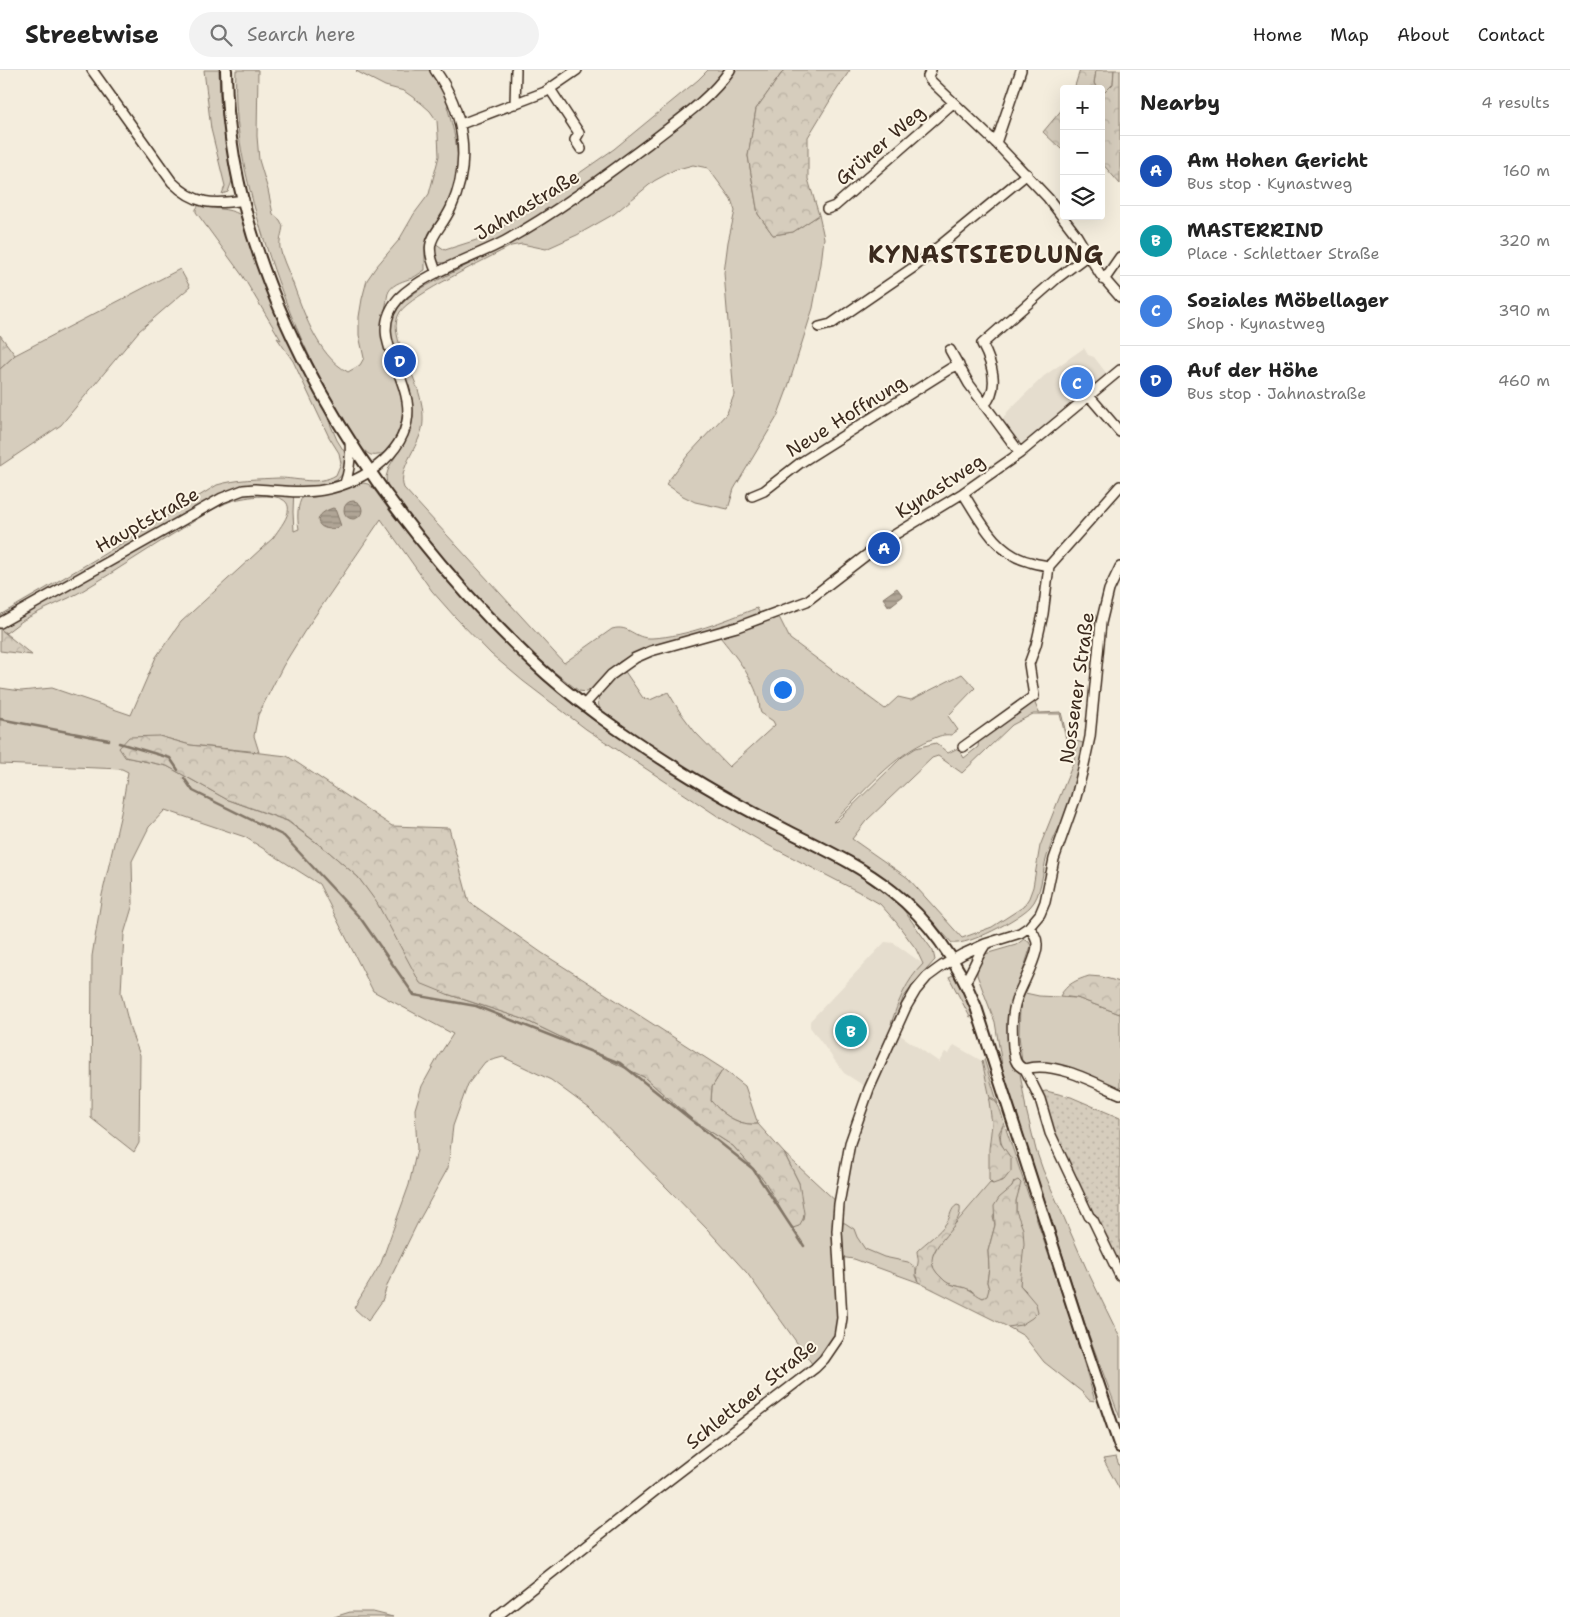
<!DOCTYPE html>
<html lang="en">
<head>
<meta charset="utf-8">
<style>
	body { margin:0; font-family:"Shantell Sans",sans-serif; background:#f2f2f2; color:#222 }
	.controls { position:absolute; right:15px; top:15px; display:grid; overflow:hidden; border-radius:5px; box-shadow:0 5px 20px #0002 }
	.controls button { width:45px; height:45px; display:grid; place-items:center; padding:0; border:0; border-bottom:1px solid #e0e0e0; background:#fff; color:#222; font:25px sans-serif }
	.you { position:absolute; left:782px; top:619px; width:18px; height:18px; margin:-12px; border:4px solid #fff; border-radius:50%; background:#1a73e8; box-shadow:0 0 0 8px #1a73e833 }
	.badge { display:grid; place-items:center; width:32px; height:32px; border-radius:50%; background:#d93025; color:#fff; font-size:16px; font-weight:700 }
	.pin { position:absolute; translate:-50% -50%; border:2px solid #fff; box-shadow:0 1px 5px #0006 }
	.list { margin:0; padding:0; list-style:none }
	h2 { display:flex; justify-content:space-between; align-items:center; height:65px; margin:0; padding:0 20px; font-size:21px }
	h2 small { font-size:16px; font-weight:400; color:#767676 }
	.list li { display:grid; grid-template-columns:32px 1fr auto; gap:15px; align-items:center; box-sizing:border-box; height:70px; padding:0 20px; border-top:1px solid #e0e0e0 }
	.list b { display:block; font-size:19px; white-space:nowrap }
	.list p { margin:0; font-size:16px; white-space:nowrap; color:#767676 }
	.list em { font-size:16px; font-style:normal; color:#767676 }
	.icon { flex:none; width:28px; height:28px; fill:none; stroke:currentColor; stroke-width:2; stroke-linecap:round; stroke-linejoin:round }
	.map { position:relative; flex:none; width:1120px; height:1547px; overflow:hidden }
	header { display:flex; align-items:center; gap:30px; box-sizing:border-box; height:70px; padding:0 25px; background:#fff; border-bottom:1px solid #e0e0e0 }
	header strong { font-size:24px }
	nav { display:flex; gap:28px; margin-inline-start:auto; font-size:18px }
	.search { width:350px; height:45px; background:#f2f2f2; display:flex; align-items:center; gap:12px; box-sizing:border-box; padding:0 18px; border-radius:28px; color:#767676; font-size:19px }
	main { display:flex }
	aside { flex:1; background:#fff }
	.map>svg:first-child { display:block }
	.built { fill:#e5ddce }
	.green { fill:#d6cdbd; stroke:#887c6e; fill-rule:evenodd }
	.forest { fill:url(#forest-crowns); stroke:#887c6e }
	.garden { fill:url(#garden-dots); stroke:#887c6e }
	.water { fill:url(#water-rules); stroke:#817466 }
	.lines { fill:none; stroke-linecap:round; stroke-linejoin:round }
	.stream { stroke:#817466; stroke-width:2.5 }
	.minor-casing { stroke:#3b2a1e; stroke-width:12 }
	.major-casing { stroke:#3b2a1e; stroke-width:14 }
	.minor { stroke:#fcf5e5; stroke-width:9 }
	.major { stroke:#fcf5e5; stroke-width:10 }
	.labels { text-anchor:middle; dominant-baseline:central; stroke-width:4; stroke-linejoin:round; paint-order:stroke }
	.street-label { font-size:19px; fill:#3b2a1e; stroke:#fcf5e5 }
	.district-label { font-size:24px; font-weight:bold; letter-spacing:1px; fill:#3b2a1e; stroke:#fcf5e5 }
</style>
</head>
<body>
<header>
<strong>Streetwise</strong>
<div class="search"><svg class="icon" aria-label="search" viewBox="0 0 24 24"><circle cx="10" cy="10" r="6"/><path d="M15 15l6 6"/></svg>Search here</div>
<nav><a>Home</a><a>Map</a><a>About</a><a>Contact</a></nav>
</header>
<main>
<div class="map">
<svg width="1120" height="1547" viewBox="0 0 1120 1547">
	<defs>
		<pattern id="forest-crowns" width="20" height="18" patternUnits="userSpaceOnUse" patternTransform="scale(1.25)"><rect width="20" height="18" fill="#d6cdbd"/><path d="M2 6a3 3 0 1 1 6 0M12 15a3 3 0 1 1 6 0" fill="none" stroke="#b9b0a2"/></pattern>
		<pattern id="garden-dots" width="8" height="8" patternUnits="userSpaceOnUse" patternTransform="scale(1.25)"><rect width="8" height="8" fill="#d6cdbd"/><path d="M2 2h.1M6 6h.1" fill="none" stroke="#b9b0a2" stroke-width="1.8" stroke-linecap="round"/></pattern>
		<pattern id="water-rules" width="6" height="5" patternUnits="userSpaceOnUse" patternTransform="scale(1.25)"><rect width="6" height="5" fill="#b0a596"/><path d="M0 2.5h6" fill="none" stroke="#90877a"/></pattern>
	</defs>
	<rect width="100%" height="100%" fill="#f4eddd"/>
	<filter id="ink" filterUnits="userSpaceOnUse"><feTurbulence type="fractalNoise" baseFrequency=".02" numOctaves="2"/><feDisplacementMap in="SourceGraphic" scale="10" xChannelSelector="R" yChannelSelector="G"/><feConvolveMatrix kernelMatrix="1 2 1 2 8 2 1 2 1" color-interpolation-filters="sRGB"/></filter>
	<g filter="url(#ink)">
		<path class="built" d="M 1084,278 L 1088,285 L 1094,287 L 1107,304 L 1024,373 L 1013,371 L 1000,354 L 1008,341 L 1044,306 Z
			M 885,872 L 894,873 L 923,894 L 913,905 L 900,928 L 891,954 L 896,962 L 939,992 L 945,982 L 949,984 L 954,975 L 982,991 L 990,1028 L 989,1031 L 992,1054 L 989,1079 L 989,1110 L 990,1113 L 909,1208 L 854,1189 L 839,1186 L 839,1134 L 869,1019 L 844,1003 L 810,957 L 810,951 Z"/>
		<path class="green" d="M 204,0 L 219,0 L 220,30 L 232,111 L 228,122 L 222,124 L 225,116 L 211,59 Z
			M 236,0 L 258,0 L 257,66 L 259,90 L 268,120 L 273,144 L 280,150 L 283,156 C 282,164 279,170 280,178 C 282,188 287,198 291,208 C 302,238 317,286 348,302 L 360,295 L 364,288 L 359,265 L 359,247 L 362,229 L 367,210 L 376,197 L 399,170 L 414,144 L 429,124 L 439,86 L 438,64 L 437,51 L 430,41 L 421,33 L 404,21 L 385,16 L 356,1 L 358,0 L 432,0 L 450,34 L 447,36 C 453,57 460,84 458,106 C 456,117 450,129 446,140 L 445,140 L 428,169 L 425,177 L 425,200 C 421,202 417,206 412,208 C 404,211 394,213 389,221 C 387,224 387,231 386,235 C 382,253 381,269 387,287 C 392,301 401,314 403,329 C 405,346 395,390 371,385 C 361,382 348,355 342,346 C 307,289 282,228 262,163 C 246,111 233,55 236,0 Z
			M 708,0 L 726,0 L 704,25 L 599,106 L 552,138 L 501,169 L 448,192 L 441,193 L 436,191 L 433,182 L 435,173 L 445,180 L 489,166 L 614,79 L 698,10 Z
			M 736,0 L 784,0 L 756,39 L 748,86 L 758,144 L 773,165 L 793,162 L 819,145 L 824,168 L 821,194 L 813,238 L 787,320 L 777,347 L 734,419 L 728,439 L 695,432 L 683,426 L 666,414 L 688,385 L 727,343 L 734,325 L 724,203 L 728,172 L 735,141 L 731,129 L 708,98 L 693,95 L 674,100 L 654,111 L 614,144 L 577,165 L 546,179 L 522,174 L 511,176 C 489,188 411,225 400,242 C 393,253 397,267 401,278 C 410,302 424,325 423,351 C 423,373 396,398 404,418 L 564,593 L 612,559 C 630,554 633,569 652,568 C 689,566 723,551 757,538 L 760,544 L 736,553 L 633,584 L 619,592 L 592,619 L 586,622 L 579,621 L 548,597 L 522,573 L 470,520 L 425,468 L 387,415 L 386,407 L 389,397 L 408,366 L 413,348 L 412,329 L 404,306 L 406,305 L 398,285 L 396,285 C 394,279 391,272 390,266 C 388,243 405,229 422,218 L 511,173 L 676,57 L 720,21 Z
			M 1096,0 L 1114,0 L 1113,14 L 1105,22 L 1101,21 L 1101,19 L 1097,19 L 1094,13 Z
			M 199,135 C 213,140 227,137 241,145 L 250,177 L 267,223 L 289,273 L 323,337 L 337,370 L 347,386 L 345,401 L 337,410 L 325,415 L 294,417 L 293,442 L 294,461 L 299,459 C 297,448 297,435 303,426 L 326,424 L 363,413 L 368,414 L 373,418 L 392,444 L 417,474 L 463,527 L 513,580 L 541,608 L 570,632 L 593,650 L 674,702 L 844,795 L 886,824 L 903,839 L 933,881 L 935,890 L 918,909 L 903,928 L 895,954 L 891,954 C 898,932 906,911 923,894 L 916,879 L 896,852 L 880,834 L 859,822 L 766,774 L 719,747 L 586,659 L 523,611 L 491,584 L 455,547 L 432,521 L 381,449 L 304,562 L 283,596 L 258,645 L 254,666 L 259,682 L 190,675 L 159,666 L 125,687 L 167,696 L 226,729 L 287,751 L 329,782 L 358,807 L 447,924 L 523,949 L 644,1007 L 694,1051 L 733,1076 L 764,1110 L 787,1150 L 799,1113 L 784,1083 L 839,1134 L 838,1152 L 845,1153 L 854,1159 L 857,1167 L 865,1179 L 884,1187 L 908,1192 L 916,1198 L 916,1206 L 920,1213 L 854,1189 L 839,1187 L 839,1267 L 815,1298 L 747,1203 L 707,1159 L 589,1038 L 551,1010 L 503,987 L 485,992 L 468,1014 L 453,1056 L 448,1098 L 417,1154 L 388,1213 L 382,1231 L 368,1251 L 354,1238 L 381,1193 L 409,1115 L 417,1079 L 415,1039 L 422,1016 L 438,987 L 453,964 L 373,921 L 319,814 L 245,767 L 165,740 L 149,757 L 132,791 L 133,834 L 124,864 L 121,923 L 131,962 L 140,985 L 139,1073 L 134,1082 L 91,1048 L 92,886 L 102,825 L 121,743 L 128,702 L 122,699 L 0,694 L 0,618 L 21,621 L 52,618 L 131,645 L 156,587 L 181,552 L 273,468 C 278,460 286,451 288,442 C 293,418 244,427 231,431 C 216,437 202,446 188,455 C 152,476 118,500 82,521 C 65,531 47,537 31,546 C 22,550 14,557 6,563 L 0,559 L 0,545 L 101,486 L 217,415 C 237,409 258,409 279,408 C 298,408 318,416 336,405 L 341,393 L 339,383 L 329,367 L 293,291 L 277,268 L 281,270 L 242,205 L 196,142 L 196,139 Z
			M 180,199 L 190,217 L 139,261 L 61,355 L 0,396 L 0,299 L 15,285 Z
			M 779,547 L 790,569 L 885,639 L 898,627 L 911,630 L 962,604 L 975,618 L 948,646 L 958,660 L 951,665 C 944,664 939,666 932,669 C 892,685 864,723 833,752 L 837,751 L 902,687 L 916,678 L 936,673 L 948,683 L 958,678 L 964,688 L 978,677 L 979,668 L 1034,631 L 1039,643 L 1061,642 L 1067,668 L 1086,674 C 1081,696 1076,720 1067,741 C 1060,756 1052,770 1047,786 C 1042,802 1042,825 1030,837 C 1018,849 969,876 952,873 L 920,838 L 896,816 L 874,800 L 755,738 L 679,695 L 600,639 C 592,623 613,608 624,600 L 643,628 L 650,630 L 668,622 L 680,642 L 695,662 L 729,697 L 775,655 L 773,651 L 761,643 C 759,639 760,635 759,631 C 754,609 734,584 720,567 ZM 1033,644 L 1060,644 L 1066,669 L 1077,674 L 1074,691 L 1040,776 L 1033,817 L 1029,828 L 1023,837 L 992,857 L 962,868 L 908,808 L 852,769 L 866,751 L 932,688 L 938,686 L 962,703 L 1012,655 Z
			M 1024,869 L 1029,872 L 1031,876 L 1020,910 L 1009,940 L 1007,957 L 1010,989 L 1012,996 L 1020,1003 L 1026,1039 L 1036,1080 L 1043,1100 L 1087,1200 L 1120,1268 L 1120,1348 L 1088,1263 L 1027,1076 L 1003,1001 L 995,952 L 977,905 L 977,899 L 985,884 L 1016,875 Z
			M 953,905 L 962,920 L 973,946 L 970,947 L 949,907 Z
			M 1025,923 L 1039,926 L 1077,928 L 1120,944 L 1120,1024 L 1107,1018 L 1024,994 L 1022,992 L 1019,965 L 1020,938 Z
			M 984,989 L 998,1034 L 993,1028 L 990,1028 L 982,991 Z
			M 723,999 L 745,1016 L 758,1054 C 739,1056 723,1045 711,1031 L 712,1017 Z
			M 1004,1053 L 1077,1269 L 1095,1331 L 1089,1330 L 1082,1322 L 1044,1292 L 1024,1266 L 1008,1257 L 1013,1255 L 1026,1221 L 1020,1215 L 1016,1141 L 1016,1131 L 1020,1113 L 1014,1112 L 1012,1117 L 1006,1123 L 993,1147 L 995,1155 L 988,1181 L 989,1198 L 987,1212 L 989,1219 L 988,1226 L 983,1228 L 977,1226 L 971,1220 L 947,1213 L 934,1200 L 931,1189 L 939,1173 L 990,1113 L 993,1114 L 1011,1089 C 1001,1077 997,1068 1004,1053 Z
			M 1116,1387 L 1120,1398 L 1120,1420 L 1103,1389 Z
			M 350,1542 L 373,1542 L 393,1547 L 334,1547 Z"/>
		<path class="forest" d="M 784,0 L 850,0 L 834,24 L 808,67 L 808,109 L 819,145 L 793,162 L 773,165 L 758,144 L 748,86 L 756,39 Z
			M 1080,0 L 1096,0 L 1094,13 L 1097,19 L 1074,19 Z
			M 1114,0 L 1120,0 L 1120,114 L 1101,92 L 1101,21 L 1105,22 L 1113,14 Z
			M 1064,37 L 1064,78 L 1061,79 L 1043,62 Z
			M 0,265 L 15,285 L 0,299 Z
			M 0,559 L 32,585 L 0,581 Z
			M 159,666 L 190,675 L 287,686 L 392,756 L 449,758 L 469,832 L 542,883 L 723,999 L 712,1017 L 711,1031 C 723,1045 739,1056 758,1054 L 784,1083 L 799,1113 L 804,1143 L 803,1149 L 799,1156 L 793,1158 L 787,1150 L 764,1110 L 733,1076 L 694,1051 L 644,1007 L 523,949 L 447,924 L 420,913 L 377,833 L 358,807 L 329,782 L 288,751 L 226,729 L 167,696 L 125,687 L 119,678 L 129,667 Z
			M 1089,906 L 1102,907 L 1120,912 L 1120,944 L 1077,928 L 1060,926 C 1067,914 1076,910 1089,906 Z
			M 990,1028 C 1000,1032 1001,1044 1004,1053 L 999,1063 L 1001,1074 L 1011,1088 L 1011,1101 L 1004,1110 L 993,1114 L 989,1110 L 989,1079 L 992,1054 L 989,1031 Z
			M 1018,1110 L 1021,1113 L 1016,1131 L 1016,1141 L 1023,1159 L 1024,1174 L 1020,1215 L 1036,1234 L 1038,1242 L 1032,1248 L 1021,1255 L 1008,1257 L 920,1213 C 915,1203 916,1203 918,1193 C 919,1190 917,1184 917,1181 C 927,1171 939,1164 947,1152 C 951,1146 950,1139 957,1135 L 960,1136 C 964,1160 917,1179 937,1203 C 940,1206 944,1211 948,1213 C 955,1217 964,1216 970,1220 C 975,1223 978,1226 983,1228 L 987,1226 L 989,1219 L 987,1212 L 989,1198 L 988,1181 L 995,1155 L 994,1136 L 999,1128 L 1012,1117 L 1014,1112 Z"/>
		<path class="garden" d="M 1046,1021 L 1071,1027 L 1120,1048 L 1120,1206 L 1036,1023 Z"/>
		<path class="water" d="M344 440a9 9 0 1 1 18 0a9 9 0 1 1-18 0Z
			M 333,438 L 335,439 L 341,456 C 322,466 305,447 333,438 Z
			M 897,518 L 903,526 L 889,537 L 883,528 Z"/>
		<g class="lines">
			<path class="stream" d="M 0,649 L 109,670
				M 119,673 L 170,688 L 178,700
				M 184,708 L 193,721 L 284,766 L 361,849 L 414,925 L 476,936 L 620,993 L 753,1099 L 804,1176"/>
			<defs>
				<path id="minor" d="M 92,0 L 172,112 C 195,135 213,135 244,130
					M 435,0 C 464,40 472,92 451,138 C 437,167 421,168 437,203
					M 931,0 L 928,6 L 930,10 L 996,73 L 1048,128 L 1077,166 L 1100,204 L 1120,227
					M 550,19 L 579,63 L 575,70 L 581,79
					M 515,34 L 516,0
					M 461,54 L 545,22 L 577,0
					M 996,73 L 1021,0
					M 827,139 L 835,136 L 953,33
					M 1104,210 L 1120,187
					M 819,257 L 831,254 L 914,197 L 1027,104
					M 950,280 L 969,314 L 1020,383
					M 1089,326 L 1120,362
					M 984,335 C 1001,318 991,291 982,274 L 1056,209 L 1088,185
					M 345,413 C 350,399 351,386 350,371
					M 963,423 C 980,450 996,484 1030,492 C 1036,494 1043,495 1049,496
					M 752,426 L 764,421 L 800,393 L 951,298 L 959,295
					M 0,553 L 222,428 L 243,420 L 255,419 C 276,420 302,424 323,420 C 365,413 415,378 407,331 C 402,295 368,262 399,228 C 422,204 475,187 505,171 C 557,142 605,106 652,71 C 680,49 710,29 730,0
					M 584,635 L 611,605 L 635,588 L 651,581 L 737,557 L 807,531 L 886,470 L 963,423 L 1020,383 L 1120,300
					M 963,677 L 1034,626 L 1029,594 L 1036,575 L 1043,544 L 1049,496 L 1120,416
					M 1029,857 C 1033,862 1037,867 1037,874 C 1038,886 1022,915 1017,928 C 1011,945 1012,960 1013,977 C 1014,987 1015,996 1025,999 L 1040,1029 L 1050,1063 L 1089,1146 L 1093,1150 L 1120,1206
					M 965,912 C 973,900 976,888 985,875
					M 1025,999 C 1053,990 1094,1012 1120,1024
					M 496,1547 L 660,1417 L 815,1298 L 824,1289 L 839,1267 L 842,1248 L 837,1161 L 839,1134 L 850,1073 L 869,1019 L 906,937 L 916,920 L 927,907 L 942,896 L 963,884 L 985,874 L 1020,863 L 1029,857 L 1040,844 L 1045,832 L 1054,789 L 1076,727 L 1083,699 L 1090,667 L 1101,553 L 1109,520 L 1120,497"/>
				<path id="major" d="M 226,0 C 228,222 376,442 531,590 C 574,631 623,664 673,696 C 710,720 749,741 788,761 C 824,779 861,796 892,821 C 930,851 958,893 976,937 L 1083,1269 L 1120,1377"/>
			</defs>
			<use href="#minor" class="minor-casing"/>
			<use href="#major" class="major-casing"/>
			<use href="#minor" class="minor"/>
			<use href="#major" class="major"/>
		</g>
	</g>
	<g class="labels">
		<g class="street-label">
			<text transform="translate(880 75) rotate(-41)">Grüner Weg</text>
			<text transform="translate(527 135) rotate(-31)">Jahnastraße</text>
			<text transform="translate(846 346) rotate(-32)">Neue Hoffnung</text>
			<text transform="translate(940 416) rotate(-33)">Kynastweg</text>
			<text transform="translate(147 450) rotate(-29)">Hauptstraße</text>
			<text transform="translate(1077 618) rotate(-82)">Nossener Straße</text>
			<text transform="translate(751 1324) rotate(-39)">Schlettaer Straße</text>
		</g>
		<g class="district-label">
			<text x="986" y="185">KYNASTSIEDLUNG</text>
		</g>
	</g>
</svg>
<div class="controls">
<button>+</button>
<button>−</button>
<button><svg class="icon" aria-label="layers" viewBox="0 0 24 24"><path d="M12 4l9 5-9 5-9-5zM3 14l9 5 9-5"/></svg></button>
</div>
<div class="you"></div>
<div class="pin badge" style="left:884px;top:478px;background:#1a4fb4">A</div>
<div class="pin badge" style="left:851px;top:961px;background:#0f9aa8">B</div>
<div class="pin badge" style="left:1077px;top:313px;background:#3f7fe0">C</div>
<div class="pin badge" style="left:400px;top:291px;background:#1a4fb4">D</div>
</div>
<aside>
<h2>Nearby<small>4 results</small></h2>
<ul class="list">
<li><span class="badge" style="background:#1a4fb4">A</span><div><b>Am Hohen Gericht</b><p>Bus stop · Kynastweg</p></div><em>160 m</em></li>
<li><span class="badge" style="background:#0f9aa8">B</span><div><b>MASTERRIND</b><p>Place · Schlettaer Straße</p></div><em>320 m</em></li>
<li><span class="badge" style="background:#3f7fe0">C</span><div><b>Soziales Möbellager</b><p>Shop · Kynastweg</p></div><em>390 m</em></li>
<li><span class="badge" style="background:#1a4fb4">D</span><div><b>Auf der Höhe</b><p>Bus stop · Jahnastraße</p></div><em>460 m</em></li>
</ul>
</aside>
</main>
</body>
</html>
